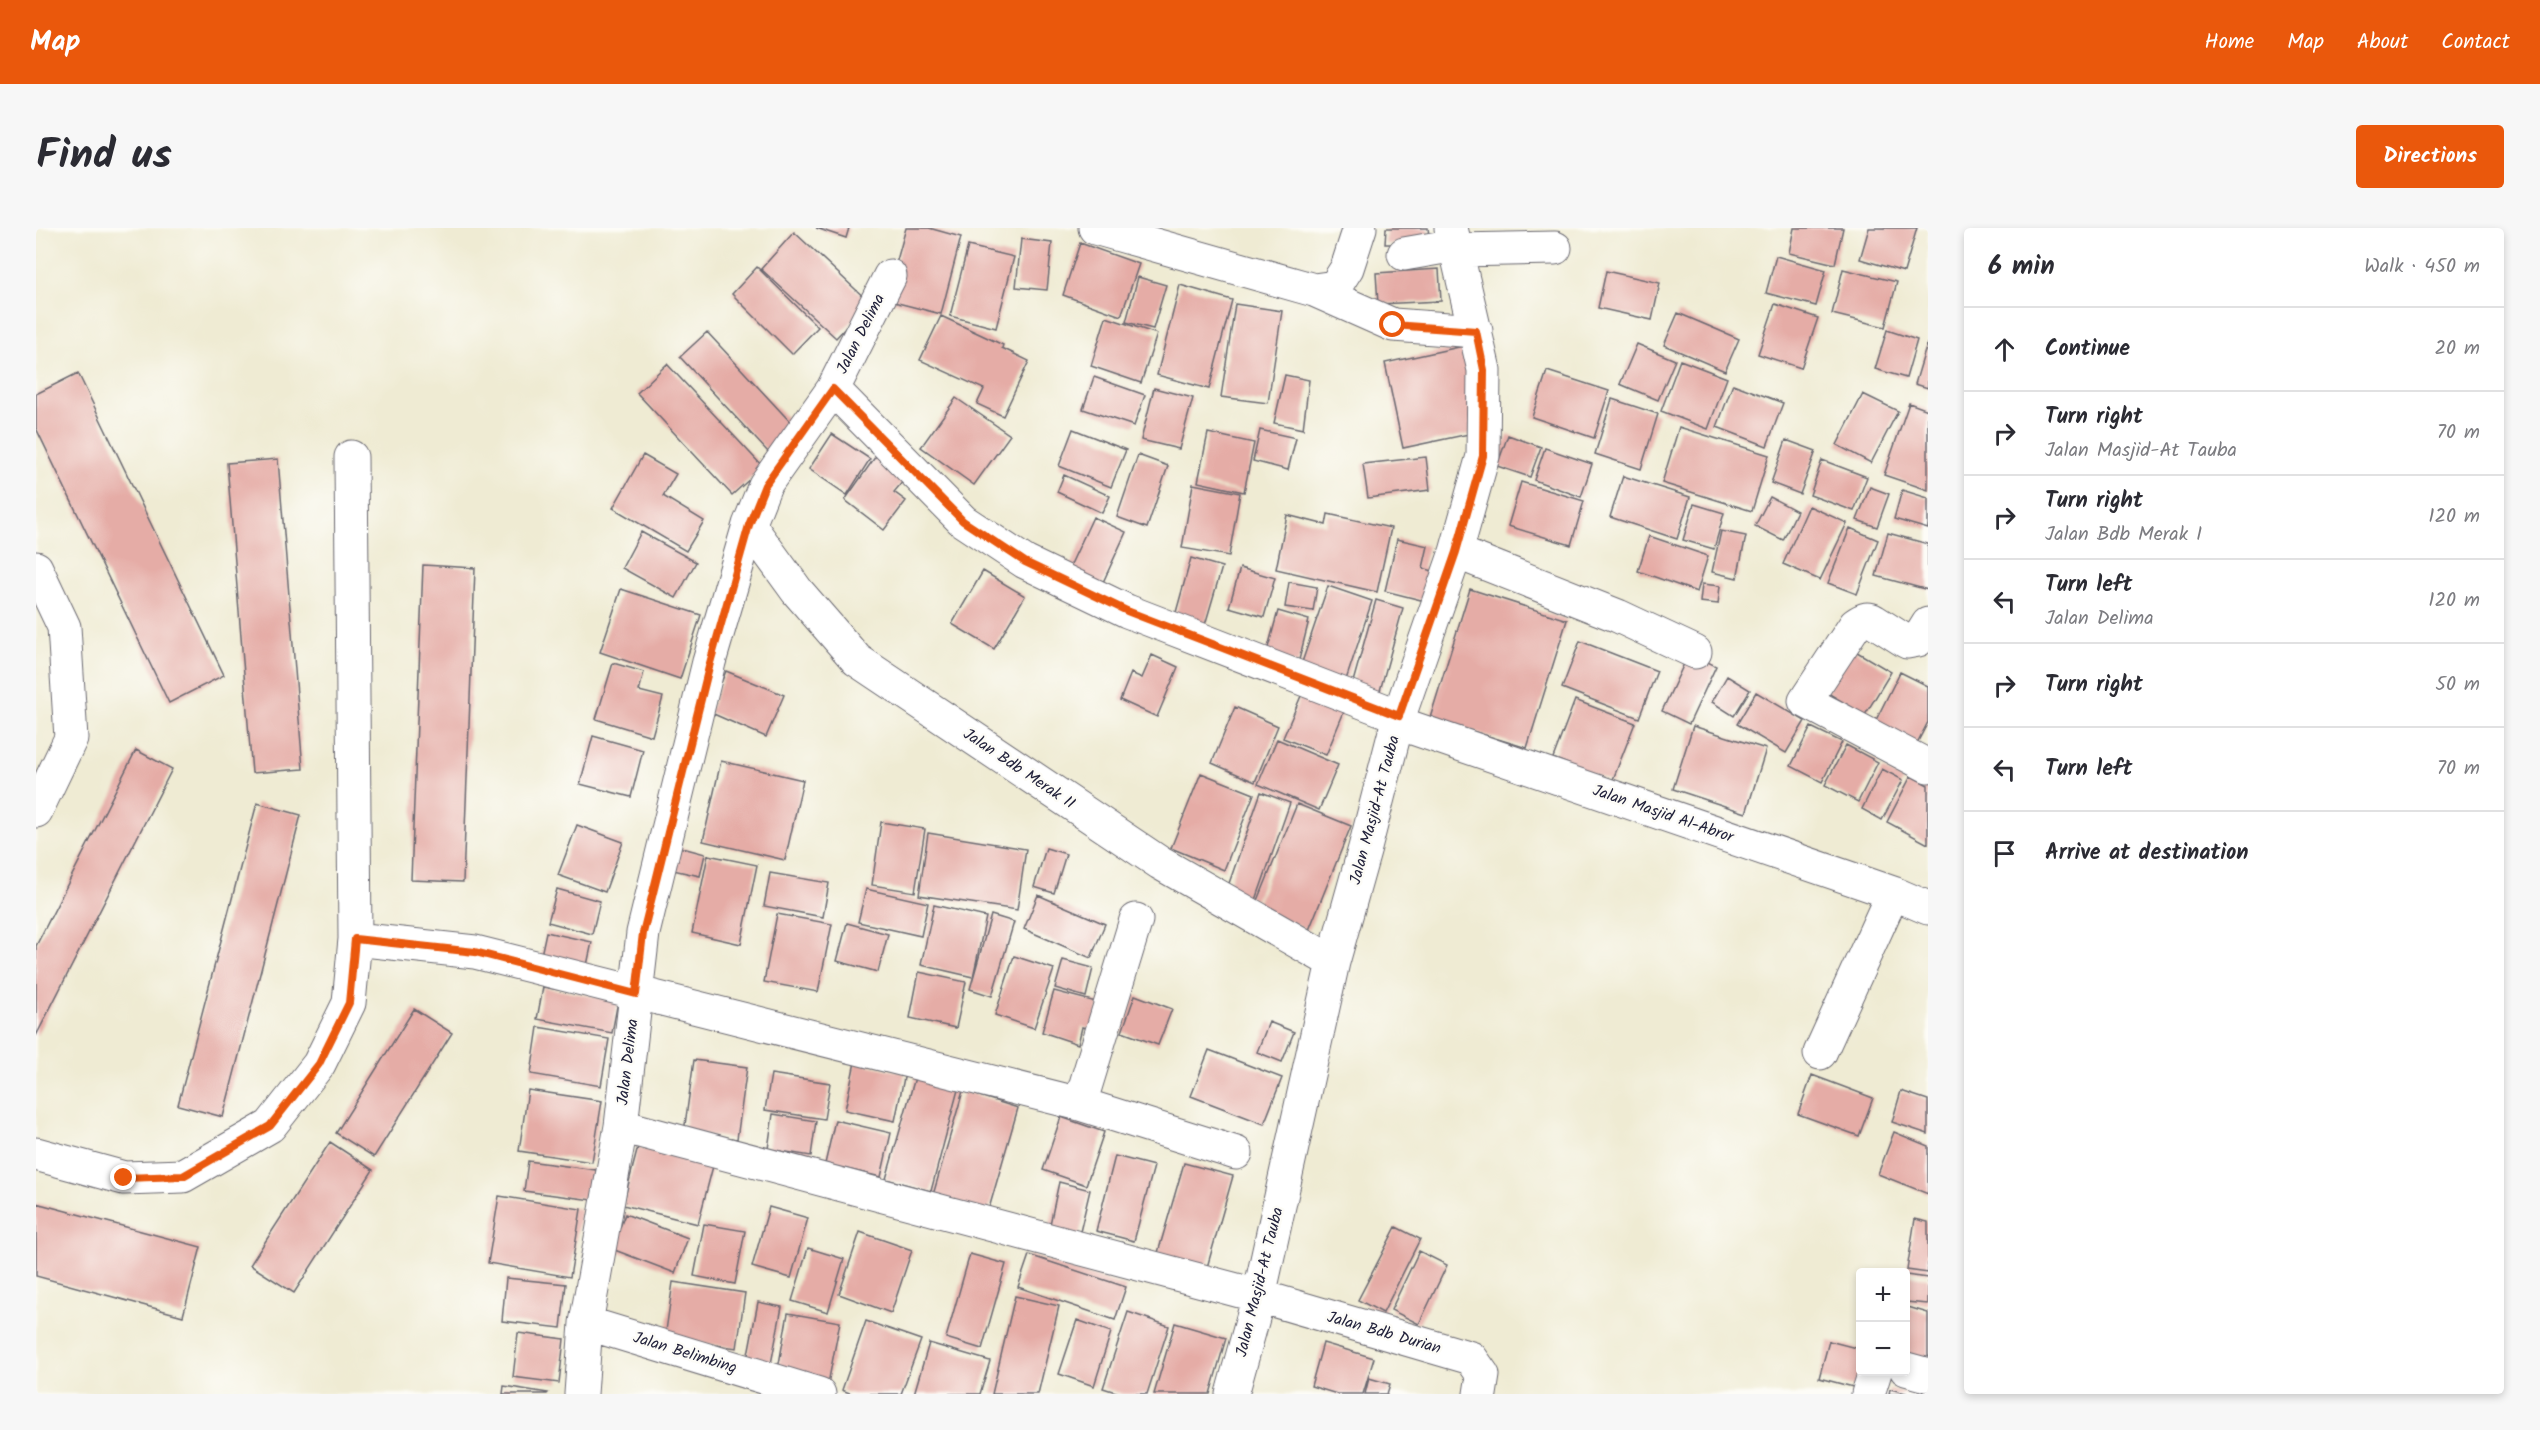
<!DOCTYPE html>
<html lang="en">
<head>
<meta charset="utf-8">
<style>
	body { margin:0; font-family:Kalam,sans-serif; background:#f7f7f7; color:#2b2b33 }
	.controls { position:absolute; right:18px; bottom:18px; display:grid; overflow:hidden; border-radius:6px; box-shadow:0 3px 9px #0003 }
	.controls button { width:54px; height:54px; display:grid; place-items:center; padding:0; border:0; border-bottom:2px solid #e1e1e2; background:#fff; color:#2b2b33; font:30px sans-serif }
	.stop { position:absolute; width:18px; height:18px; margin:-14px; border:4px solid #ea580c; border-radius:50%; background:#fff }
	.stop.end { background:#ea580c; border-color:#fff; box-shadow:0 2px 6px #0008 }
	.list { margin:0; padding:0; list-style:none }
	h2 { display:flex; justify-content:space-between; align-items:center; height:78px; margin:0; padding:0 24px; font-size:26px }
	h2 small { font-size:20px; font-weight:400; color:#7c7c81 }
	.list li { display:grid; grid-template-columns:39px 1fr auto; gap:18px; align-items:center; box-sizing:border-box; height:84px; padding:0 24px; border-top:2px solid #e1e1e2 }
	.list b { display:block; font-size:22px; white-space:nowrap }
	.list p { margin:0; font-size:20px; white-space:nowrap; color:#7c7c81 }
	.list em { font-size:20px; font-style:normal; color:#7c7c81 }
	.icon { flex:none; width:33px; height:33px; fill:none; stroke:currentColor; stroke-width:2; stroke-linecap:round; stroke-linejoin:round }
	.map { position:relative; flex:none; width:1892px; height:1166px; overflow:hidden; border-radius:6px }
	header { display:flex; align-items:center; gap:36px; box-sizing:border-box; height:84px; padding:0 30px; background:#ea580c; color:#fff }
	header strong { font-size:28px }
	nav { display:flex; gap:33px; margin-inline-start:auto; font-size:21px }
	.intro { display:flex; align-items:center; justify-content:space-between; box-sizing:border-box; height:144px; padding:0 36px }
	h1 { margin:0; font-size:42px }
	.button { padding:15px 27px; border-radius:6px; background:#ea580c; color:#fff; font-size:21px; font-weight:700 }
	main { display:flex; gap:36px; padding:0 36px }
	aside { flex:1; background:#fff; border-radius:6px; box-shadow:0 3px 9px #0003 }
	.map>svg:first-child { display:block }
	.building { fill:#e5aca6 }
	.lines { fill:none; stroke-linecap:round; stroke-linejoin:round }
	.minor-casing { stroke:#6a6870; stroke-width:35 }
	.minor { stroke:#fff; stroke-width:33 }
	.route { stroke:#ea580c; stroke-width:8 }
	.labels { text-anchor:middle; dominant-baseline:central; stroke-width:5; stroke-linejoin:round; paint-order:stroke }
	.street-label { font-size:16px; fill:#22223b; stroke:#fdfcf7 }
</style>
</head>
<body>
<header>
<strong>Map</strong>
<nav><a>Home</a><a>Map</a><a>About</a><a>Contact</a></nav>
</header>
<div class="intro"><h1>Find us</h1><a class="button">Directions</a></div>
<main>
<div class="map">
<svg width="1892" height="1166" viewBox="0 0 1892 1166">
	<rect width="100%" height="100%" fill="#fdfcf7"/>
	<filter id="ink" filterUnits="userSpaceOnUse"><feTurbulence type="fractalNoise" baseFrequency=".0167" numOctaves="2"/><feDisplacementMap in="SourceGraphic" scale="12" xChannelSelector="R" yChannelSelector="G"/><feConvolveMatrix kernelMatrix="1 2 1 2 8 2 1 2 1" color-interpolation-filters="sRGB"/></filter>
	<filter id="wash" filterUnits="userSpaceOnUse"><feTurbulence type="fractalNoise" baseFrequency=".008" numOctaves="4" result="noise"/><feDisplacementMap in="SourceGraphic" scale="24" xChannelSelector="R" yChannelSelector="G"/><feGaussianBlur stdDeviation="1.35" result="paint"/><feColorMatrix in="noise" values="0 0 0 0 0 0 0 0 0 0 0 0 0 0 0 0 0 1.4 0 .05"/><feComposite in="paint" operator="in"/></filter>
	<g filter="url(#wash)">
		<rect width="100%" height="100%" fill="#efebd3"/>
		<g id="blocks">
			<path class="building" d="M 780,0 L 813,0 L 810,10 Z
				M 870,0 L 893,0 L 925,9 L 905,86 L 850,72 Z
				M 1350,0 L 1392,0 L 1394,16 L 1349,16 Z
				M 1758,0 L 1807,0 L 1799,36 L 1753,25 Z
				M 1833,0 L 1881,0 L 1868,44 L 1824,31 Z
				M 758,4 L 833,74 L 800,110 L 725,41 Z
				M 985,11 L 1016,15 L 1011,62 L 980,59 Z
				M 1044,15 L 1103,36 L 1085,88 L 1027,67 Z
				M 932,18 L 978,29 L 960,100 L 914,88 Z
				M 1740,28 L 1790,42 L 1780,78 L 1730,65 Z
				M 721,39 L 782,99 L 756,126 L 696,66 Z
				M 1403,41 L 1405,73 L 1342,76 L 1340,45 Z
				M 1807,41 L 1861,54 L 1849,99 L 1796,86 Z
				M 1570,43 L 1624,55 L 1616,92 L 1562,80 Z
				M 1102,49 L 1130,57 L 1117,101 L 1090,94 Z
				M 1144,57 L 1196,72 L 1173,161 L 1121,147 Z
				M 1199,76 L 1246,83 L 1232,175 L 1185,169 Z
				M 1739,76 L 1782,90 L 1765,140 L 1722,126 Z
				M 1642,85 L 1703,111 L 1689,143 L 1628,117 Z
				M 905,88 L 967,117 L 966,120 L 993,133 L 967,188 L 941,176 L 948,161 L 884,132 Z
				M 1070,89 L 1121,106 L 1105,155 L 1055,138 Z
				M 1851,102 L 1881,112 L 1870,150 L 1839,141 Z
				M 671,104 L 759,199 L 732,224 L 644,129 Z
				M 1601,116 L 1639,132 L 1622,172 L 1584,156 Z
				M 1891,116 L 1892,116 L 1892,160 L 1879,156 Z
				M 1428,118 L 1447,203 L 1367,220 L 1349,135 Z
				M 1644,132 L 1691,150 L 1672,201 L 1625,183 Z
				M 631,136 L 727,239 L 696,267 L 601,165 Z
				M 1511,143 L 1573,163 L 1558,210 L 1496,189 Z
				M 42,145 L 188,447 L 133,475 L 0,200 L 0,166 Z
				M 1249,147 L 1273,152 L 1267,201 L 1238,195 Z
				M 1058,149 L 1109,167 L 1098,198 L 1047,181 Z
				M 1697,156 L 1747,175 L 1731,218 L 1681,199 Z
				M 1118,160 L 1157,170 L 1143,221 L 1105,212 Z
				M 1827,166 L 1862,183 L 1835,235 L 1801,217 Z
				M 920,170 L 974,207 L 938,257 L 885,219 Z
				M 1576,171 L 1622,186 L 1605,241 L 1559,226 Z
				M 1873,175 L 1892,182 L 1892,262 L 1848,247 Z
				M 1643,199 L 1733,227 L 1716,283 L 1626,255 Z
				M 1037,201 L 1090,222 L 1075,259 L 1023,238 Z
				M 1224,202 L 1260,210 L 1252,242 L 1217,233 Z
				M 1172,205 L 1218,215 L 1208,264 L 1162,254 Z
				M 796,206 L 834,231 L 811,267 L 773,241 Z
				M 1472,207 L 1505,219 L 1494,249 L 1461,238 Z
				M 1750,212 L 1780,223 L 1764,266 L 1735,255 Z
				M 1509,220 L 1556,236 L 1545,269 L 1498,252 Z
				M 842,225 L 868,252 L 858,264 L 870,273 L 848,302 L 809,272 Z
				M 607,227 L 640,246 L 627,268 L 668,293 L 650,323 L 577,280 Z
				M 1102,227 L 1132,238 L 1111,300 L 1081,289 Z
				M 1390,229 L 1394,262 L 1332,270 L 1327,236 Z
				M 242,231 L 267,541 L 216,545 L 191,235 Z
				M 1786,232 L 1831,249 L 1818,283 L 1774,267 Z
				M 1028,247 L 1074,268 L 1066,285 L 1021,264 Z
				M 1587,248 L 1654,269 L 1641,311 L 1574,289 Z
				M 1485,254 L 1548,273 L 1535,317 L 1472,298 Z
				M 1157,256 L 1204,265 L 1193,328 L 1146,320 Z
				M 1834,259 L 1853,266 L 1841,299 L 1821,292 Z
				M 1866,262 L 1892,270 L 1892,301 L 1858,291 Z
				M 1734,269 L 1761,283 L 1747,312 L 1719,298 Z
				M 1658,276 L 1688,285 L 1678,321 L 1647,312 Z
				M 1773,278 L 1811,295 L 1784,352 L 1747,336 Z
				M 1292,286 L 1355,300 L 1341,364 L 1240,341 L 1251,287 L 1290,297 Z
				M 1057,289 L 1090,304 L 1063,363 L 1030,347 Z
				M 1814,300 L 1842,312 L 1821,366 L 1792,355 Z
				M 1685,303 L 1710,308 L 1701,350 L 1676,344 Z
				M 605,304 L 660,334 L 640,370 L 586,340 Z
				M 1852,305 L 1892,316 L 1892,362 L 1840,348 Z
				M 1613,308 L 1672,328 L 1661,364 L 1602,343 Z
				M 1361,311 L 1392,318 L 1387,340 L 1400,344 L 1393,374 L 1349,363 Z
				M 1155,330 L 1186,339 L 1169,397 L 1139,388 Z
				M 387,337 L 439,340 L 427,654 L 375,652 Z
				M 1204,340 L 1239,350 L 1228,389 L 1193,379 Z
				M 947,343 L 989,368 L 958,421 L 916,396 Z
				M 1253,354 L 1281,359 L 1277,383 L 1249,379 Z
				M 1666,356 L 1684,358 L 1682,376 L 1664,374 Z
				M 1292,358 L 1336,373 L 1306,464 L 1261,449 Z
				M 585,361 L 665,387 L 644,451 L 564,424 Z
				M 1434,361 L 1531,392 L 1491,520 L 1394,490 Z
				M 1340,372 L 1367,380 L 1342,470 L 1315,461 Z
				M 1242,383 L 1273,392 L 1262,436 L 1230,427 Z
				M 1544,413 L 1621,443 L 1603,490 L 1526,460 Z
				M 1816,421 L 1855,444 L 1829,487 L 1790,464 Z
				M 1653,425 L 1680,438 L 1653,496 L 1626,483 Z
				M 1116,427 L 1142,439 L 1121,489 L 1084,472 L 1095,445 L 1106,450 Z
				M 577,435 L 608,444 L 603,463 L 627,469 L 616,508 L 560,491 Z
				M 690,443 L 748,467 L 730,509 L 673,484 Z
				M 1864,444 L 1892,458 L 1892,494 L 1880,517 L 1838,496 Z
				M 1691,448 L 1714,462 L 1698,488 L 1676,474 Z
				M 1268,461 L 1310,479 L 1290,527 L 1247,510 Z
				M 1720,464 L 1769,493 L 1750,525 L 1701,496 Z
				M 1539,472 L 1599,495 L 1576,554 L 1517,530 Z
				M 1199,479 L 1242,498 L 1219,554 L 1176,535 Z
				M 1657,498 L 1730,521 L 1710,585 L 1637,561 Z
				M 1775,499 L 1806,514 L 1786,554 L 1755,538 Z
				M 557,508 L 607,522 L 595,569 L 544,556 Z
				M 1241,511 L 1302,537 L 1283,582 L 1222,556 Z
				M 1810,517 L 1842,534 L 1822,574 L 1789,557 Z
				M 100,522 L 136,541 L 0,808 L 0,718 Z
				M 685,533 L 767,552 L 749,632 L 667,613 Z
				M 1846,541 L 1867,552 L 1846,592 L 1826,581 Z
				M 1165,545 L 1218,566 L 1188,642 L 1135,620 Z
				M 1875,548 L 1892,557 L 1892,616 L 1851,594 Z
				M 1225,564 L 1254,575 L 1220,672 L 1191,661 Z
				M 221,575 L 265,587 L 187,889 L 142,877 Z
				M 1261,576 L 1315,598 L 1273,702 L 1219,680 Z
				M 845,594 L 889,601 L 879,664 L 836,657 Z
				M 541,597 L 587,614 L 569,664 L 522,647 Z
				M 892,605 L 990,621 L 981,682 L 883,667 Z
				M 643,619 L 669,626 L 664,648 L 637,642 Z
				M 1010,620 L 1030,626 L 1018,665 L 998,659 Z
				M 672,627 L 721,637 L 705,716 L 656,705 Z
				M 734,645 L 793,655 L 787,689 L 728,678 Z
				M 521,661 L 564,673 L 556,706 L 512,694 Z
				M 830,661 L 892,675 L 885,708 L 822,694 Z
				M 1002,667 L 1069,696 L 1055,730 L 988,701 Z
				M 898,677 L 950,689 L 937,749 L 885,737 Z
				M 741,686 L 796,696 L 782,764 L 728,754 Z
				M 955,687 L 978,694 L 956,768 L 934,761 Z
				M 811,695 L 852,706 L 842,744 L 801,733 Z
				M 510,704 L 556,714 L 550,742 L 504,732 Z
				M 978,728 L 1018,741 L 998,800 L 959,787 Z
				M 1027,732 L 1057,740 L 1050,769 L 1019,760 Z
				M 883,744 L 930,754 L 920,800 L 874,790 Z
				M 507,759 L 582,773 L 576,805 L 501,791 Z
				M 1018,763 L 1064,775 L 1057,802 L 1046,799 L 1042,816 L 1006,804 Z
				M 1099,767 L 1136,781 L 1122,817 L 1086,804 Z
				M 378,781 L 416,805 L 338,929 L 300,905 Z
				M 1233,794 L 1258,804 L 1246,834 L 1221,824 Z
				M 502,799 L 573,811 L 565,858 L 495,846 Z
				M 1173,822 L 1246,850 L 1228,896 L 1155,868 Z
				M 658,832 L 711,839 L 701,911 L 648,904 Z
				M 819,834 L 869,845 L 859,893 L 809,882 Z
				M 735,846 L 794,855 L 788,891 L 729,882 Z
				M 880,846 L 923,858 L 895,963 L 850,951 Z
				M 1776,847 L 1837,870 L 1823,908 L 1762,886 Z
				M 492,862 L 566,873 L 556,934 L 483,923 Z
				M 927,863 L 982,880 L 952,984 L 897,967 Z
				M 1865,863 L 1892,872 L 1892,906 L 1856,894 Z
				M 737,886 L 780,893 L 775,928 L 732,921 Z
				M 1025,889 L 1068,904 L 1050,957 L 1007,942 Z
				M 799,892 L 855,905 L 845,949 L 789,936 Z
				M 1858,904 L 1892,918 L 1892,966 L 1842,946 Z
				M 294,914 L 337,942 L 258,1065 L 214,1037 Z
				M 602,919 L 677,938 L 662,996 L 587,977 Z
				M 1079,928 L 1118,938 L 1098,1013 L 1060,1003 Z
				M 492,933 L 560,942 L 556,972 L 488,963 Z
				M 1148,935 L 1197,948 L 1168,1050 L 1119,1035 Z
				M 1023,954 L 1054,962 L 1043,1008 L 1013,1001 Z
				M 463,968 L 545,981 L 534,1049 L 452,1035 Z
				M 0,975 L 165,1019 L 147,1088 L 0,1048 Z
				M 733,979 L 772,990 L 755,1050 L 716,1039 Z
				M 589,986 L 652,1010 L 639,1045 L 576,1021 Z
				M 1879,991 L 1892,994 L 1892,1045 L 1871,1042 Z
				M 668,996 L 709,1003 L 699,1056 L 658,1048 Z
				M 1360,999 L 1384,1011 L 1347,1085 L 1322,1072 Z
				M 824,1004 L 876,1022 L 855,1085 L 803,1066 Z
				M 772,1020 L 808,1031 L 792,1084 L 756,1073 Z
				M 1383,1023 L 1411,1037 L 1383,1096 L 1355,1082 Z
				M 934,1026 L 970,1036 L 946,1121 L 910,1110 Z
				M 993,1027 L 1090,1059 L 1079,1092 L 982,1059 Z
				M 1870,1047 L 1892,1050 L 1892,1076 L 1870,1074 Z
				M 470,1050 L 530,1056 L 525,1100 L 466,1093 Z
				M 637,1054 L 709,1065 L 701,1120 L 629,1110 Z
				M 979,1068 L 1023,1078 L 1002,1166 L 956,1166 Z
				M 722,1074 L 746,1079 L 734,1141 L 710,1137 Z
				M 1872,1079 L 1892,1085 L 1892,1134 L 1870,1131 L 1870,1087 Z
				M 1092,1084 L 1133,1098 L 1111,1166 L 1086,1166 L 1067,1160 Z
				M 752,1085 L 804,1094 L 792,1156 L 741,1147 Z
				M 1041,1092 L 1075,1104 L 1058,1158 L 1023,1146 Z
				M 830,1093 L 885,1112 L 865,1166 L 816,1166 L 806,1162 Z
				M 1139,1095 L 1190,1110 L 1174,1166 L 1118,1166 Z
				M 482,1105 L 528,1111 L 523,1155 L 477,1149 Z
				M 1793,1113 L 1824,1121 L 1824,1144 L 1821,1160 L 1783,1150 Z
				M 893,1115 L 954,1133 L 944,1166 L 878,1166 Z
				M 1287,1115 L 1338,1130 L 1327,1166 L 1301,1166 L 1275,1158 Z
				M 1333,1150 L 1354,1156 L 1351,1166 L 1329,1166 Z
				M 468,1158 L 512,1165 L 511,1166 L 467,1166 Z
				M 1854,1161 L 1870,1165 L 1870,1166 L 1853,1166 Z"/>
		</g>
	</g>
	<g filter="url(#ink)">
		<use href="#blocks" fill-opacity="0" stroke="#6a6870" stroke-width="1.5"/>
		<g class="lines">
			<defs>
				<path id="minor" d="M 1059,0 L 1278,62 L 1299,59 L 1311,40 L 1324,0
					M 1422,22 L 1519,20
					M 1368,26 L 1420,17
					M 1278,62 L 1357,97 L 1440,103
					M 797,161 L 927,293 L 989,334 L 1091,383 L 1363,488
					M 315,229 L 319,711 L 439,724 L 1044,876 L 1100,692
					M 713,297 L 761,363 L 821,432 L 1124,635 L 1297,734
					M 1420,324 L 1582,388 L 1659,424
					M 0,340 L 28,399 L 35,510 L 0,583
					M 1892,396 L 1882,412 L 1871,414 L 1838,393 C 1831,389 1826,392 1819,397 L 1769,473 L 1892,538
					M 1362,495 L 1857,665 L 1892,680
					M 1784,825 L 1857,665
					M 1044,876 L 1200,925
					M 585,898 L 1223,1068 L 1435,1130 L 1447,1147 L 1444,1166
					M 0,926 L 88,950 L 147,948 L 234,898 L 283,836 L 313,775 L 319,711
					M 550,1095 L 783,1166
					M 1870,1141 L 1892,1147
					M 545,1166 L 550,1095 L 585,898 L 607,705 L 673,434 L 713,297 L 729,257 L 797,161 L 854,48
					M 1196,1166 L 1223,1068 L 1297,734 L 1329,620 L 1363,488 L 1420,324 L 1447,228 L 1448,142 L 1415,0
					M 1832,1166 L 1839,1144"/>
			</defs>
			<use href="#minor" class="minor-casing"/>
			<use href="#minor" class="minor"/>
		</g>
	</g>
	<g class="lines" filter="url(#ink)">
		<path class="route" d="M 88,950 L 147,948 L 234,898 L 283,836 L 313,775 L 319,711 L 439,724 L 600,766 L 607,705 L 674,435 L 713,297 L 729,257 L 797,161 L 927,293 L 989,334 L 1091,383 L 1363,488 L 1420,324 L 1447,228 L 1448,142 L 1440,103 L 1357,97"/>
	</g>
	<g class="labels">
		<g class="street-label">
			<text transform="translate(825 106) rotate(-63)">Jalan Delima</text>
			<text transform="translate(983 541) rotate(34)">Jalan Bdb Merak II</text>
			<text transform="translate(1339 582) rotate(-75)">Jalan Masjid-At Tauba</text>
			<text transform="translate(1627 586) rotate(19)">Jalan Masjid Al-Abror</text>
			<text transform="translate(592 834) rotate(-83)">Jalan Delima</text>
			<text transform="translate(1224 1054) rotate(-76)">Jalan Masjid-At Tauba</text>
			<text transform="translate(1348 1105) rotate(16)">Jalan Bdb Durian</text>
			<text transform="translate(649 1125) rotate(17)">Jalan Belimbing</text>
		</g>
	</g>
</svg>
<div class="controls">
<button>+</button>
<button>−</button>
</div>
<div class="stop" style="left:1357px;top:97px"></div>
<div class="stop end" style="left:88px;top:950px"></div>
</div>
<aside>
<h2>6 min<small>Walk · 450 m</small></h2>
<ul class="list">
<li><svg class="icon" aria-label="ahead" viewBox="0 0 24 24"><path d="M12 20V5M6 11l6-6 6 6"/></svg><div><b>Continue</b></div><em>20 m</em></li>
<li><svg class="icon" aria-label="right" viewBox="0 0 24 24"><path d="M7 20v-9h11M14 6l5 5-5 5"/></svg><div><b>Turn right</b><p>Jalan Masjid-At Tauba</p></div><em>70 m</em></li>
<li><svg class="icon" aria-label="right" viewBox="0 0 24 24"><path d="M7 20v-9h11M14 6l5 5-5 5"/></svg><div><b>Turn right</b><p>Jalan Bdb Merak I</p></div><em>120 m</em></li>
<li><svg class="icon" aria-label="left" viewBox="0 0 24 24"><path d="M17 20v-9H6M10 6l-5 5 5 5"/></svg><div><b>Turn left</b><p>Jalan Delima</p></div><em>120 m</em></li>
<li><svg class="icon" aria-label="right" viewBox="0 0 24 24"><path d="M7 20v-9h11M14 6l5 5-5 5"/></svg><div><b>Turn right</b></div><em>50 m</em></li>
<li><svg class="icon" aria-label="left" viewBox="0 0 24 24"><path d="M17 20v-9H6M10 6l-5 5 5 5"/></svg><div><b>Turn left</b></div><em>70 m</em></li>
<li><svg class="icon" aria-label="arrive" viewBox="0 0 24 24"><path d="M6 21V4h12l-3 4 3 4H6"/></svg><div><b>Arrive at destination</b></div></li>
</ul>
</aside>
</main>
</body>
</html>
